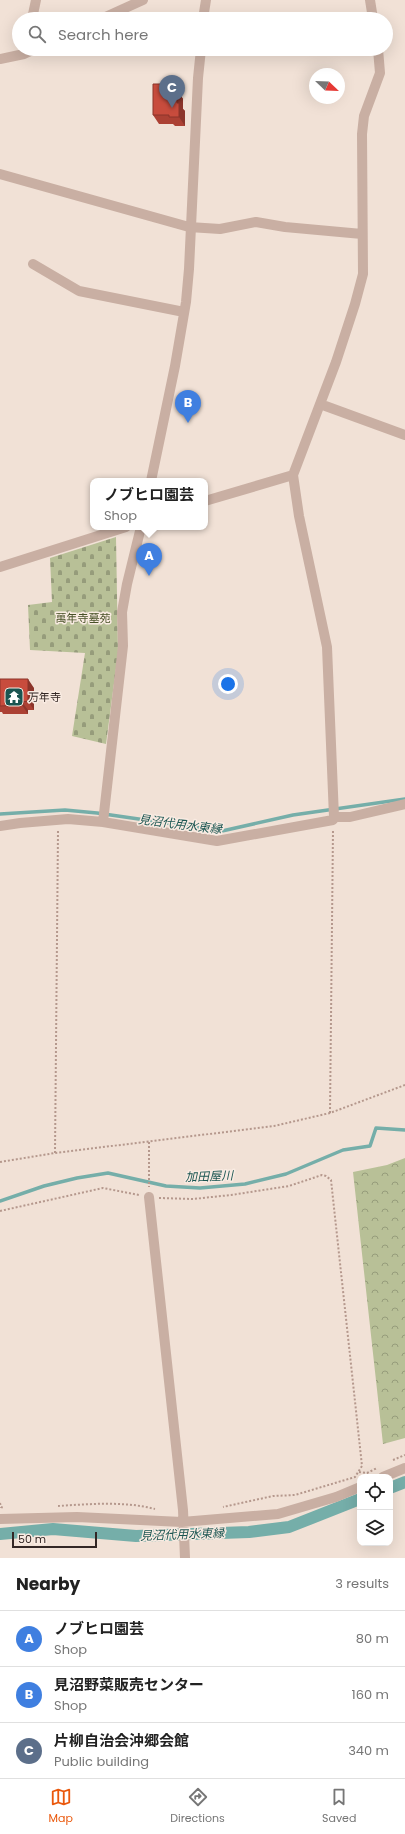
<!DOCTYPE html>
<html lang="en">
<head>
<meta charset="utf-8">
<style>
	body { margin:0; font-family:Poppins,"Noto Sans JP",sans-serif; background:#f2f2f2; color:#222 }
	.controls { position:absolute; right:12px; bottom:12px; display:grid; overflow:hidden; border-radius:8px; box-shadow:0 4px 16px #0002 }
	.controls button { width:36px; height:36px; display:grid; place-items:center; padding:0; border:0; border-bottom:1px solid #e0e0e0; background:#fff; color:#222; font:20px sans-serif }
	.compass { position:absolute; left:309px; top:68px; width:36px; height:36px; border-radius:50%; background:#fff; box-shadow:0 4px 16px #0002; rotate:113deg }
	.scale { position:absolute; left:12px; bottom:10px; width:85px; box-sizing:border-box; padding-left:4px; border:2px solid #332725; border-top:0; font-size:11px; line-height:14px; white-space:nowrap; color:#332725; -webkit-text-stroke:3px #f9ebe2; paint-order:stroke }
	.you { position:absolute; left:228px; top:684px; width:14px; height:14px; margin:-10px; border:3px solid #fff; border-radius:50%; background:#1a73e8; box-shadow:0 0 0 6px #1a73e833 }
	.badge { display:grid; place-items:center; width:26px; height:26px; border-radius:50%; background:#ea580c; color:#fff; font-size:13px; font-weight:700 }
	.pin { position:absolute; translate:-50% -33px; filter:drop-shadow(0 1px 2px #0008) }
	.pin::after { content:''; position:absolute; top:21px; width:14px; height:12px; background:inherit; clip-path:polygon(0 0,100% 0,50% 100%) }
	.popup { position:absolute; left:90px; top:478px; width:118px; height:52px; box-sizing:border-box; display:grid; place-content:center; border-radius:8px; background:#fff; filter:drop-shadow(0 1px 3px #0005); font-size:13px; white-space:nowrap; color:#767676 }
	.popup b { font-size:15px; color:#222 }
	.popup::after { content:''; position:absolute; left:50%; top:100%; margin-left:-8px; border:8px solid transparent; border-top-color:#fff }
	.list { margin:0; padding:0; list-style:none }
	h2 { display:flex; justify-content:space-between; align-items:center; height:52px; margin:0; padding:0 16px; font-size:17px }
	h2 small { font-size:13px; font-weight:400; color:#767676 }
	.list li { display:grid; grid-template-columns:26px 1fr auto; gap:12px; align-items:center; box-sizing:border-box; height:56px; padding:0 16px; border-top:1px solid #e0e0e0 }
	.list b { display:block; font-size:15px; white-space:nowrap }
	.list p { margin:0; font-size:13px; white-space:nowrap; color:#767676 }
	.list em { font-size:13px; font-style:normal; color:#767676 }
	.icon { flex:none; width:22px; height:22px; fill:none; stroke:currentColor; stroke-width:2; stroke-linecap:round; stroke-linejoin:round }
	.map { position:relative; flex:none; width:405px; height:1558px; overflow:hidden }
	.search { position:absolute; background:#fff; box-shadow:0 4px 16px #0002; left:12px; right:12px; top:12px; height:44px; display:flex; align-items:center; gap:10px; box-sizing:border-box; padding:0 14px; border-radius:22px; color:#767676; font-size:15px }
	.sheet { height:220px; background:#fff }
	nav { display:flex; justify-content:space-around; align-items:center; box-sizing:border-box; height:56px; border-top:1px solid #e0e0e0; background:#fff; font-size:11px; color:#767676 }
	nav a { display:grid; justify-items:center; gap:2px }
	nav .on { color:#ea580c }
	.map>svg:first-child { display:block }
	.forest { fill:url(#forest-crowns) }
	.cemetery { fill:url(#cemetery-stones) }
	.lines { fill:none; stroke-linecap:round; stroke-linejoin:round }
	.stream { stroke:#75aea9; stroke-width:3.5 }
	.canal { stroke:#75aea9; stroke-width:12 }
	.path { stroke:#b5988d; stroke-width:2; stroke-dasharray:2 2; stroke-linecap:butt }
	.minor { stroke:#c9afa3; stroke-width:10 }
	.wall { fill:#ac4134 }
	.shaded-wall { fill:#8c352b }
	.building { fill:#c84c3d; stroke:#8c352b }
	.labels { text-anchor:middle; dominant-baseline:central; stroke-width:3; stroke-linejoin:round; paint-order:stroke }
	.park-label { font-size:11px; fill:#495228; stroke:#f9ebe2 }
	.poi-label { font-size:11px; fill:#332725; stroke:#f9ebe2; text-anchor:start }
	.water-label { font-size:12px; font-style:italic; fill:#1a5551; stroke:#f9ebe2 }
</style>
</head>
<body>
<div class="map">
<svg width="405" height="1558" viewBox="0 0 405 1558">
	<defs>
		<pattern id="forest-crowns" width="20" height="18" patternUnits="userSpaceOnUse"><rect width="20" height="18" fill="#b8c097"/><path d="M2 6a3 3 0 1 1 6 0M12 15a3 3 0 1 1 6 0" fill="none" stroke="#969c7b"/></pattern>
		<pattern id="cemetery-stones" width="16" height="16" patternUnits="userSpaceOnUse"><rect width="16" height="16" fill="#b8c097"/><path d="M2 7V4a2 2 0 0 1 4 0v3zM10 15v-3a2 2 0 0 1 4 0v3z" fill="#969c7b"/></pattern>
	</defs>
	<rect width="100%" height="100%" fill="#f1e1d6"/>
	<path class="forest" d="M 405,1158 L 405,1438 L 383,1444 L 353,1172 L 387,1165 Z"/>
	<path class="cemetery" d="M 116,537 L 118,653 L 106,744 L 72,736 L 85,653 L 30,650 L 28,605 L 52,602 L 50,558 Z"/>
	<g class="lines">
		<path class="stream" d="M 0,814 L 65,810 L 97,813 L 222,831 L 293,815 L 405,799
			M 0,1201 L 44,1186 L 77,1178 L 108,1173 L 166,1186 L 200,1188 L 245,1184 L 286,1174 L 343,1150 L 370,1146 L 376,1128 L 405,1130"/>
		<path class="canal" d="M 390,1488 L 405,1482
			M 0,1534 L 53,1529 L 136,1536 L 249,1532 L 289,1527 L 360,1499"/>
		<path class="path" d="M 330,1113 L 333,830
			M 149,1142 L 149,1187
			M 55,1153 L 58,831
			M 0,1162 L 55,1153 L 274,1126 L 330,1113 L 405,1085
			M 159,1198 L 193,1199 L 231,1195 L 289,1186 L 322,1175 L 326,1176 L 331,1180 L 362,1466 L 355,1477 L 295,1495 L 273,1496 L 223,1507
			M 0,1211 L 103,1188 L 139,1195
			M 393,1460 L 405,1455
			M 359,1472 L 367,1473 L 377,1468
			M 367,1477 L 367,1473
			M 0,1503 L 1,1507 L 4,1508
			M 58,1506 C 90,1504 125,1501 155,1509"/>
		<path class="minor" d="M 370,0 L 373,19
			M 32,19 L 36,0
			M 101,19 L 143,0
			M 203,19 L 206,0
			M 378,49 L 380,73 L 364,116 L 362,134 L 363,274 L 355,304 L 336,362 L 293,475 L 299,516 L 327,647 L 334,817 L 350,817 L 405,804
			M 0,59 L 24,54 L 35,49
			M 0,174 L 189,227 L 220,229 L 256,222 L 285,227 L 362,234
			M 33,264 L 79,291 L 184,312
			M 320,404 L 405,435
			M 151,481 L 175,366 L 186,302 L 189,269 L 198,78 L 201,49
			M 205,501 L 293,475
			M 0,567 L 126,527
			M 103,822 L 123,646 L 122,612 L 127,584 L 141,527
			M 0,826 L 20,823 L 68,819 L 103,822 L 217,841 L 333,820
			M 149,1197 L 183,1510 L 185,1558
			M 383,1477 L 405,1468
			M 0,1519 L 77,1517 L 182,1522 L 278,1514 L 336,1497 L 360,1487"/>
	</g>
	<path class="wall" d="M 175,84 L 181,93 L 181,96 L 183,99 L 183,109 L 185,111 L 185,126 L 175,126 L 173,124 L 159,124 L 153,115 Z
		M 0,679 L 34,688 L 34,710 L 28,710 L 28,714 L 3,714 L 2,712 L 0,712 Z"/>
	<path class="shaded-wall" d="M 175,84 L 181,93 L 181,96 L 183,99 L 183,109 L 185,111 L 185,126 L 179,117 L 175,91 Z
		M 28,679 L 34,688 L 34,710 L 28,701 Z
		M 22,702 L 28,710 L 28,714 L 22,705 Z"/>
	<path class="building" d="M 153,84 L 175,84 L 175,91 L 177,91 L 177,103 L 179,103 L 179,117 L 169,117 L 169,115 L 153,115 Z
		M 0,679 L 28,679 L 28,701 L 22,702 L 22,705 L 0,706 Z"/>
	<defs>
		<symbol id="temple-square" viewBox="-11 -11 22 22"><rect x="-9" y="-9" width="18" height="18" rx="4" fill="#1a5551" stroke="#f9ebe2"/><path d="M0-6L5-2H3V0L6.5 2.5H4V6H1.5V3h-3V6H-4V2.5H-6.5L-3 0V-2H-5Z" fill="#fff"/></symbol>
	</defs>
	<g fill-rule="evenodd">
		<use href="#temple-square" x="3" y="686" width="22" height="22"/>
	</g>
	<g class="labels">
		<g class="park-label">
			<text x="83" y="618">萬年寺墓苑</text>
		</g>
		<g class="poi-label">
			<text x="28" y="697">万年寺</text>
		</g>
		<g class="water-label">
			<text transform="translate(180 824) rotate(7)">見沼代用水東縁</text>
			<text transform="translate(209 1176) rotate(-2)">加田屋川</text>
			<text transform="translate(182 1534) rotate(-2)">見沼代用水東縁</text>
		</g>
	</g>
</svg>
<div class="controls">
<button><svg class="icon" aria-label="locate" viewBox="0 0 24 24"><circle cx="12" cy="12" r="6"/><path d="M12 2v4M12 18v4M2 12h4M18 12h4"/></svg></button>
<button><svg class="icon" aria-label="layers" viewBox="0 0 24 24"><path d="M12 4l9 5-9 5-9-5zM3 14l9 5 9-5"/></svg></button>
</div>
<svg class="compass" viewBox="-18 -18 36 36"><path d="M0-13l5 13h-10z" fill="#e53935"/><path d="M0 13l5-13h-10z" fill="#767676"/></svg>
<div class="scale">50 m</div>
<div class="you"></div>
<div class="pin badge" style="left:149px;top:576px;background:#3f7fe0">A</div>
<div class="popup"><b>ノブヒロ園芸</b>Shop</div>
<div class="pin badge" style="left:188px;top:423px;background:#3f7fe0">B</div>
<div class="pin badge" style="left:172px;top:108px;background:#5c6f8a">C</div>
<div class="search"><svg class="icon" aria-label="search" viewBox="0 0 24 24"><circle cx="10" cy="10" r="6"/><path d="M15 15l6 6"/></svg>Search here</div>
</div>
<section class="sheet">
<h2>Nearby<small>3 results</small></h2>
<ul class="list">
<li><span class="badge" style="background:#3f7fe0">A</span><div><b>ノブヒロ園芸</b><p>Shop</p></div><em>80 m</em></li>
<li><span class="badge" style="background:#3f7fe0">B</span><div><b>見沼野菜販売センター</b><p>Shop</p></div><em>160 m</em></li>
<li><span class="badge" style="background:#5c6f8a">C</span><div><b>片柳自治会沖郷会館</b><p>Public building</p></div><em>340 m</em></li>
</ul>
</section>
<nav>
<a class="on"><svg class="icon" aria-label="map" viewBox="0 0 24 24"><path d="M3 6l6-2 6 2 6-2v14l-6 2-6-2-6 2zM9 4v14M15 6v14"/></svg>Map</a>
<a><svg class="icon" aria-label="directions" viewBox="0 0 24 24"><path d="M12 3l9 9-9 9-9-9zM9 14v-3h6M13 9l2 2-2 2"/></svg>Directions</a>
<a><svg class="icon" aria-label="saved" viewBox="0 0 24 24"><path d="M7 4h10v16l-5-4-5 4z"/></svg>Saved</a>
</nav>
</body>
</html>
